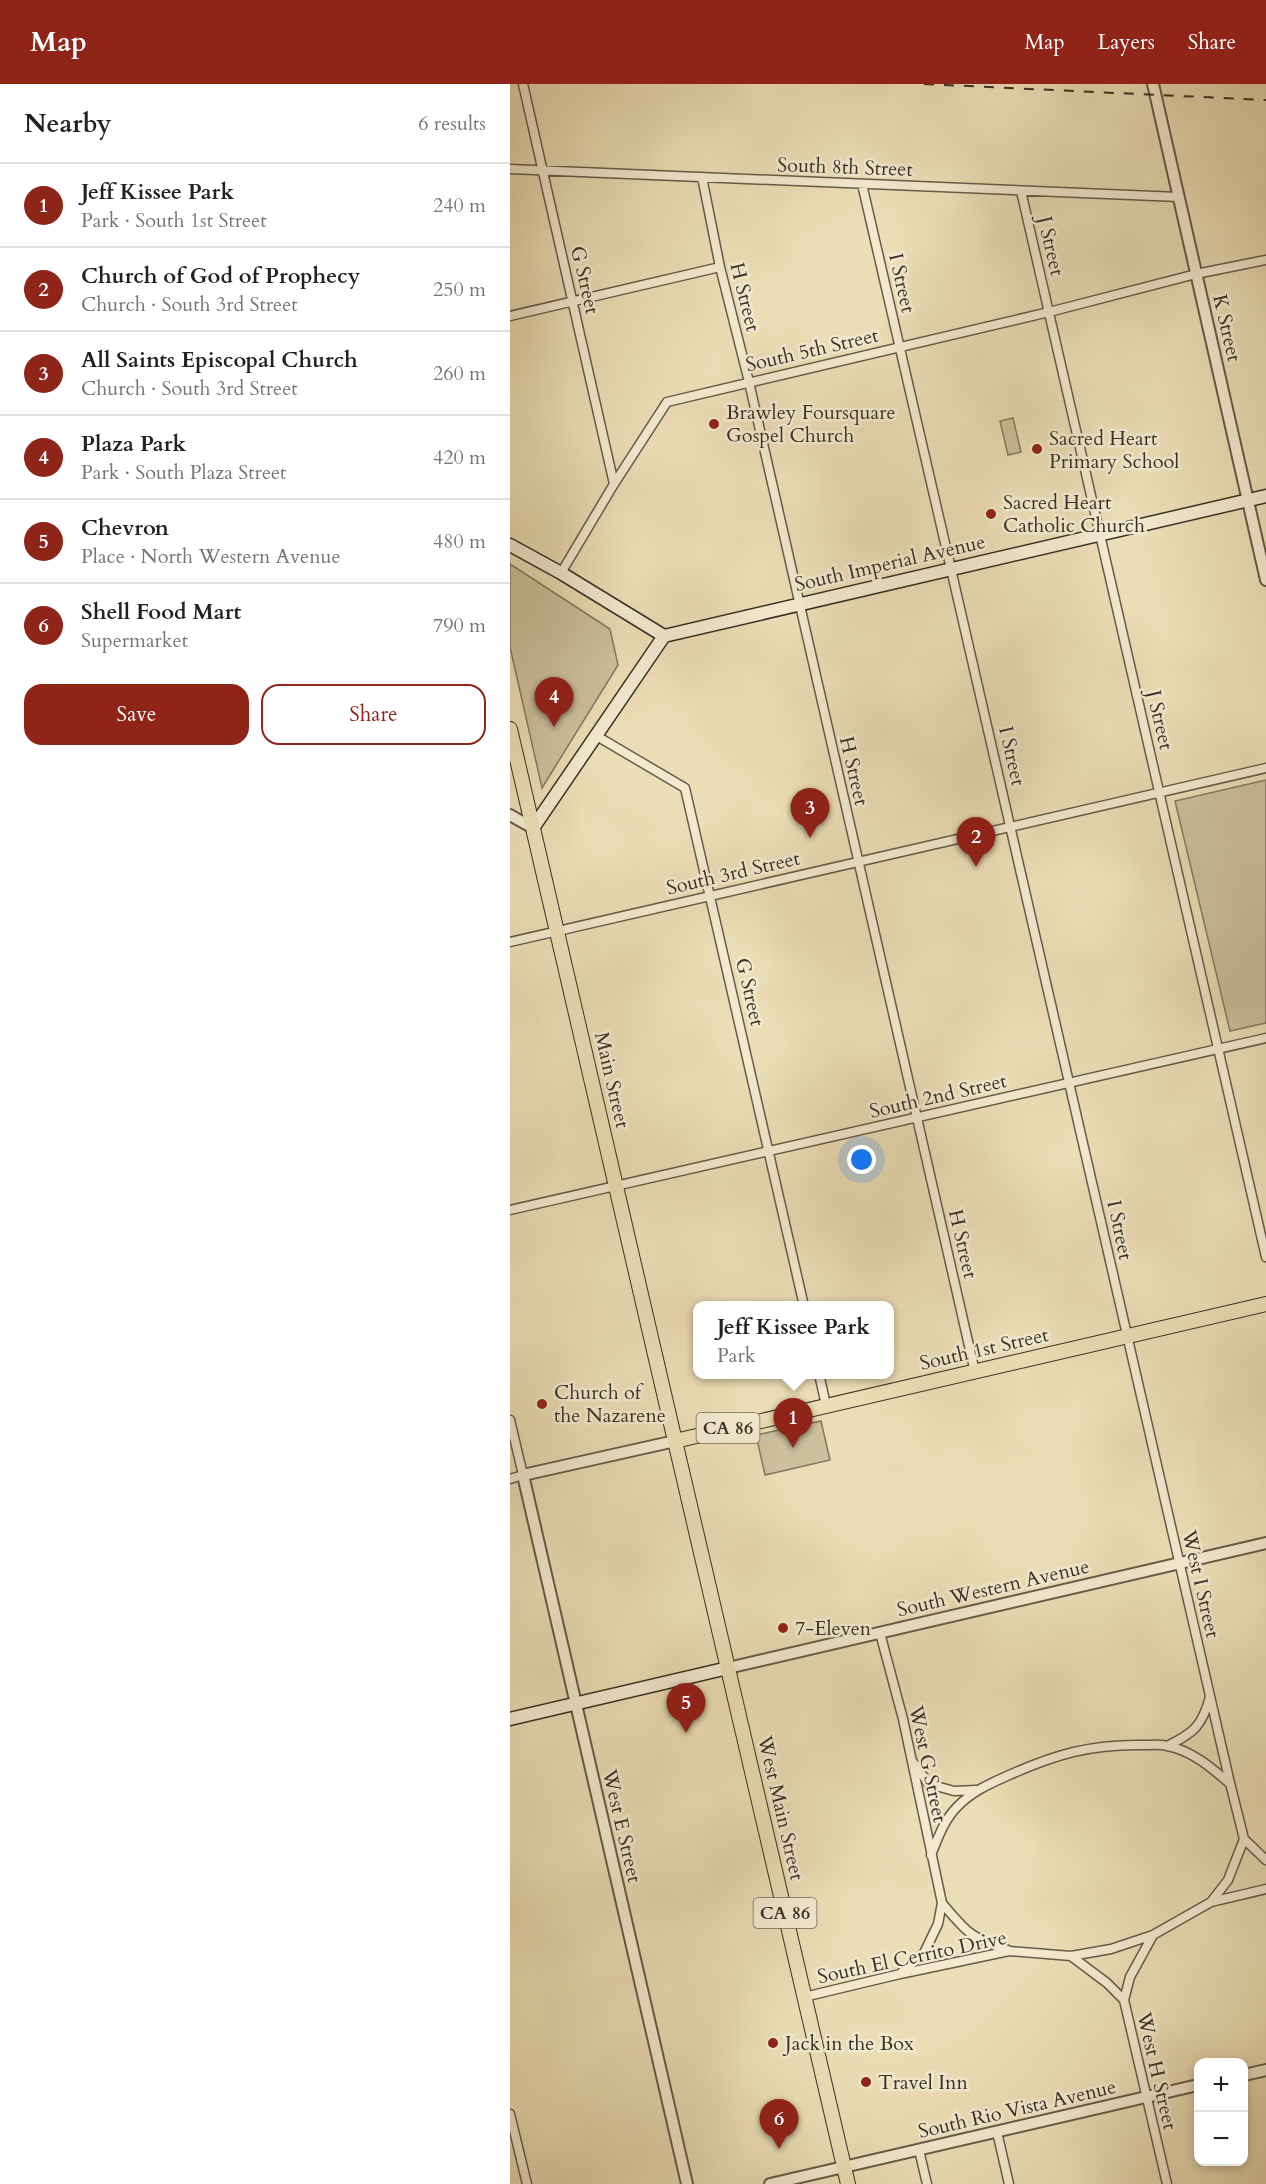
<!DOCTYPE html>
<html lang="en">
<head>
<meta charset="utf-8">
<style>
	body { margin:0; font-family:Cardo,serif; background:#f6f6f6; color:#202124 }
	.controls { position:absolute; right:18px; bottom:18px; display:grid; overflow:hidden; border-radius:12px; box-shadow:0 3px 9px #0003 }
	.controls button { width:54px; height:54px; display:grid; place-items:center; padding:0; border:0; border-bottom:2px solid #e0e0e0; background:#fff; color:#202124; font:30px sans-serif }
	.you { position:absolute; left:352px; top:1076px; width:21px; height:21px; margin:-15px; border:4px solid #fff; border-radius:50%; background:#1a73e8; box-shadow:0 0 0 9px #1a73e833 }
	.badge { display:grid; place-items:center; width:39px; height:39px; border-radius:50%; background:#8f2418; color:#fff; font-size:20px; font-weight:700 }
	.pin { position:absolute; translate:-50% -50px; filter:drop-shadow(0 2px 3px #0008) }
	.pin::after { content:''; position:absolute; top:32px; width:21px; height:18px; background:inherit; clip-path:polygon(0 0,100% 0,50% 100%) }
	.popup { position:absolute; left:183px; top:1217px; width:201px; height:78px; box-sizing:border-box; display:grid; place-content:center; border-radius:12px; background:#fff; filter:drop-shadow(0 2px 4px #0005); font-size:20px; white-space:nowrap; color:#757577 }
	.popup b { font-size:22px; color:#202124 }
	.popup::after { content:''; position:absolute; left:50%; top:100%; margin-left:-12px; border:12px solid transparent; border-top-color:#fff }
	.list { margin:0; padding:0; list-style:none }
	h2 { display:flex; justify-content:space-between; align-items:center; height:78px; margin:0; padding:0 24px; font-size:26px }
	h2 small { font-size:20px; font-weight:400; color:#757577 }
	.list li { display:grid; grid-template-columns:39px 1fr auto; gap:18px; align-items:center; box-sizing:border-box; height:84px; padding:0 24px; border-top:2px solid #e0e0e0 }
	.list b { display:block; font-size:22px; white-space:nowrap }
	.list p { margin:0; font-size:20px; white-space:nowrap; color:#757577 }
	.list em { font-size:20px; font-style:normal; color:#757577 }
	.actions { display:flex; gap:12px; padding:18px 24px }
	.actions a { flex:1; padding:14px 0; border:2px solid #8f2418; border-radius:18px; text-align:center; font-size:21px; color:#8f2418 }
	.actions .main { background:#8f2418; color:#fff }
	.map { position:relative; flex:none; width:756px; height:2100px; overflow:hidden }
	header { display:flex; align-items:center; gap:36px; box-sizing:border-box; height:84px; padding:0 30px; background:#8f2418; color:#fff }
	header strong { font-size:28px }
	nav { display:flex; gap:33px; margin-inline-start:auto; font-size:21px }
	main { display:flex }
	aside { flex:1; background:#fff }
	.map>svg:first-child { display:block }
	.green { fill:#cdc09d; stroke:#827862; stroke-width:1.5 }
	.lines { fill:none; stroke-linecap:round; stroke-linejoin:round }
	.minor-casing { stroke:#655b4a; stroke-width:11 }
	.tertiary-casing { stroke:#655b4a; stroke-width:14 }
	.secondary-casing { stroke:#383026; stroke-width:15 }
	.primary-casing { stroke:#383026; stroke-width:16 }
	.trunk-casing { stroke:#383026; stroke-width:16 }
	.minor { stroke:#f2e9cf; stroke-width:8 }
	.tertiary { stroke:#f2e9cf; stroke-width:10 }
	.secondary { stroke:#f2e9cf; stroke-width:12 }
	.primary { stroke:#ebddb5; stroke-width:14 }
	.trunk { stroke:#ebddb5; stroke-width:14 }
	.rail { stroke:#383026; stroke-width:2; stroke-dasharray:10 10; stroke-linecap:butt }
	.poi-dot { fill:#8f2418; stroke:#f2e9cf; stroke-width:2 }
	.labels { text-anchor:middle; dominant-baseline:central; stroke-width:5; stroke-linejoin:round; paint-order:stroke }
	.shield { fill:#f2e9cf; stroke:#706859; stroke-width:1.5 }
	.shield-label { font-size:18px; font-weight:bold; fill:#383026 }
	.street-label { font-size:20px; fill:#383026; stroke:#f2e9cf }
	.poi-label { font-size:20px; fill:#383026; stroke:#f2e9cf; text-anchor:start }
</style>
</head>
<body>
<header>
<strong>Map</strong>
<nav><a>Map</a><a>Layers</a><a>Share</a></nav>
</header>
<main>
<aside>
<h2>Nearby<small>6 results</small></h2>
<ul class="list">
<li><span class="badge">1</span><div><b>Jeff Kissee Park</b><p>Park · South 1st Street</p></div><em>240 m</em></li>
<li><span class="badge">2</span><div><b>Church of God of Prophecy</b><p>Church · South 3rd Street</p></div><em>250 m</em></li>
<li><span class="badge">3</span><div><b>All Saints Episcopal Church</b><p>Church · South 3rd Street</p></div><em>260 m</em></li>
<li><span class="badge">4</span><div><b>Plaza Park</b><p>Park · South Plaza Street</p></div><em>420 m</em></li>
<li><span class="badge">5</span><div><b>Chevron</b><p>Place · North Western Avenue</p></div><em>480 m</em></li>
<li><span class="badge">6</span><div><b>Shell Food Mart</b><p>Supermarket</p></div><em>790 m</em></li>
</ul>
<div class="actions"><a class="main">Save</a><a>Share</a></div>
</aside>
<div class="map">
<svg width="756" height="2100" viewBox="0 0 756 2100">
	<rect width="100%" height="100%" fill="#ebddb5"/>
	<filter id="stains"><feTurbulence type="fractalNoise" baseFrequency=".00333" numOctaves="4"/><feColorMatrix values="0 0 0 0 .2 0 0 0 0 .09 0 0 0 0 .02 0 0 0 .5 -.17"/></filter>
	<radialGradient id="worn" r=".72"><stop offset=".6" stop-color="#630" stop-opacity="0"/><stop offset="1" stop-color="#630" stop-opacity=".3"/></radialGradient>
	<path class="green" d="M 503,334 L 511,368 L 498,371 L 490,337 Z
		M 0,480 L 100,545 L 108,581 L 32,704 L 0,563 Z
		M 756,696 L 756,939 L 720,947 L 665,717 Z
		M 311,1337 L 320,1376 L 255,1391 L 246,1351 Z"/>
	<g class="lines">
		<defs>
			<path id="minor" d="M 13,0 L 104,400
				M 0,85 L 669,113
				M 192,93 L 210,183 L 239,298 L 465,1288
				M 352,100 C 475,633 599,1166 720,1699 L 734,1755 L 756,1776
				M 511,107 L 756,1173
				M 0,232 L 210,183
				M 51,489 L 104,400 L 157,318 L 539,228 L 686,190 L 756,176
				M 85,651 L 175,704 L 294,1222
				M 0,858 L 756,684
				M 0,1126 L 756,954
				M 309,1290 L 316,1321
				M 0,1336 L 13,1391 L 0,1395
				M 370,1549 L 393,1635 L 432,1819 L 428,1840 L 414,1869 L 392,1888
				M 657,1662 C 684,1649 692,1642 700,1613
				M 403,1678 L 419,1700 L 444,1707 L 466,1706
				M 421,1771 C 428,1754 434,1736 447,1723 C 461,1708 479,1700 497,1692 C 546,1670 581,1660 634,1661 C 641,1661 650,1660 657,1662 C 681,1666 702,1684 719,1699
				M 701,1818 L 718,1796 L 734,1755
				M 432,1819 C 456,1848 462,1855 498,1866
				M 561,1872 L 597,1899 L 614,1916 L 657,2100
				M 294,1913 L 390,1890 L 499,1867 L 561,1872 L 601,1865 L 643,1851 L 701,1818 L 756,1805
				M 614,1916 L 620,1893 L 643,1851
				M 0,2030 L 17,2100
				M 487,2048 L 499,2100
				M 409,2066 L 417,2100"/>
			<path id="tertiary" d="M 643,0 L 756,496
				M 0,731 L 23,744
				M 165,1357 L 13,1391 L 177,2100
				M 218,1584 L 756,1459
				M 734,1991 L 756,1986
				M 260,2100 L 688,2001"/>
			<path id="secondary" d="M 0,461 L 51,489 L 154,552
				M 154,552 L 756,412
				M 23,744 L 154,552
				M 0,1635 L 218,1584"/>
			<path id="primary" d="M 0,645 L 165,1357"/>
			<path id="trunk" d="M 338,2100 L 165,1357 L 756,1220"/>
		</defs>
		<use href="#minor" class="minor-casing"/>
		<use href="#tertiary" class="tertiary-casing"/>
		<use href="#secondary" class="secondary-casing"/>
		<use href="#primary" class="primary-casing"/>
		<use href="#trunk" class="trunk-casing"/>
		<use href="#minor" class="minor"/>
		<use href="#tertiary" class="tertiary"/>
		<use href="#secondary" class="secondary"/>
		<use href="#primary" class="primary"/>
		<use href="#trunk" class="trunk"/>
		<path class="rail" d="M 414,0 L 756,16"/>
	</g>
	<g class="poi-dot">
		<circle cx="204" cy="340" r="6"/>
		<circle cx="527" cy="365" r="6"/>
		<circle cx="481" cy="430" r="6"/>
		<circle cx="32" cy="1320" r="6"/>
		<circle cx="273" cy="1544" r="6"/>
		<circle cx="263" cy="1959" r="6"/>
		<circle cx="356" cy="1998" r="6"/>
	</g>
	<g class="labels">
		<g class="shield">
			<rect x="186.5" y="1329" width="63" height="30" rx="4.5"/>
			<rect x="243.5" y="1814" width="63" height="30" rx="4.5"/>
		</g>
		<g class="shield-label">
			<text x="218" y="1344">CA 86</text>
			<text x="275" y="1829">CA 86</text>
		</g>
		<g class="street-label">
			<text transform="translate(335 83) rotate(2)">South 8th Street</text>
			<text transform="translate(541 162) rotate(77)">J Street</text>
			<text transform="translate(75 196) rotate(77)">G Street</text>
			<text transform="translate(392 199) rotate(77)">I Street</text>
			<text transform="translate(235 213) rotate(76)">H Street</text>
			<text transform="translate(717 244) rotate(77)">K Street</text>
			<text transform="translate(302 266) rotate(-13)">South 5th Street</text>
			<text transform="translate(380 479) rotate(-13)">South Imperial Avenue</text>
			<text transform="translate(650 636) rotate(77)">J Street</text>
			<text transform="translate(502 672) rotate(77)">I Street</text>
			<text transform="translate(344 687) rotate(77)">H Street</text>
			<text transform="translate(223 789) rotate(-13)">South 3rd Street</text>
			<text transform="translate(240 908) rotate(77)">G Street</text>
			<text transform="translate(102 996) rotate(77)">Main Street</text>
			<text transform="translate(428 1012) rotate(-13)">South 2nd Street</text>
			<text transform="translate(610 1146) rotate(78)">I Street</text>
			<text transform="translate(453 1160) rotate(77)">H Street</text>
			<text transform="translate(474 1265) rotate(-13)">South 1st Street</text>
			<text transform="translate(691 1500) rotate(77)">West I Street</text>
			<text transform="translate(483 1504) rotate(-13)">South Western Avenue</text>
			<text transform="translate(418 1680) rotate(78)">West G Street</text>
			<text transform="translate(271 1724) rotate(77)">West Main Street</text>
			<text transform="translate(112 1742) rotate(77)">West E Street</text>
			<text transform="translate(402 1873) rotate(-12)">South El Cerrito Drive</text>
			<text transform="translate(647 1987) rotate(77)">West H Street</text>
			<text transform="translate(507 2025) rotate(-13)">South Rio Vista Avenue</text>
		</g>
		<g class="poi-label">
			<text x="216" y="328">Brawley Foursquare<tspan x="216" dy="23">Gospel Church</tspan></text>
			<text x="539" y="354">Sacred Heart<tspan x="539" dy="23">Primary School</tspan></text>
			<text x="493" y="418">Sacred Heart<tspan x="493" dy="23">Catholic Church</tspan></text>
			<text x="44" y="1308">Church of<tspan x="44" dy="23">the Nazarene</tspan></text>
			<text x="285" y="1544">7-Eleven</text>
			<text x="275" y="1959">Jack in the Box</text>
			<text x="368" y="1998">Travel Inn</text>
		</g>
	</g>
	<rect width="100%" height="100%" filter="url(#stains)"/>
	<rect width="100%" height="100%" fill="url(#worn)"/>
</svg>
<div class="controls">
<button>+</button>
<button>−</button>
</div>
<div class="you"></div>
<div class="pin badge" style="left:283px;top:1364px">1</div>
<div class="popup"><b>Jeff Kissee Park</b>Park</div>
<div class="pin badge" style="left:466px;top:783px">2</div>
<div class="pin badge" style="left:300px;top:754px">3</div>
<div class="pin badge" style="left:44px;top:643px">4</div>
<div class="pin badge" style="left:176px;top:1649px">5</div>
<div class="pin badge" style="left:269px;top:2065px">6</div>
</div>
</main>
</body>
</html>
